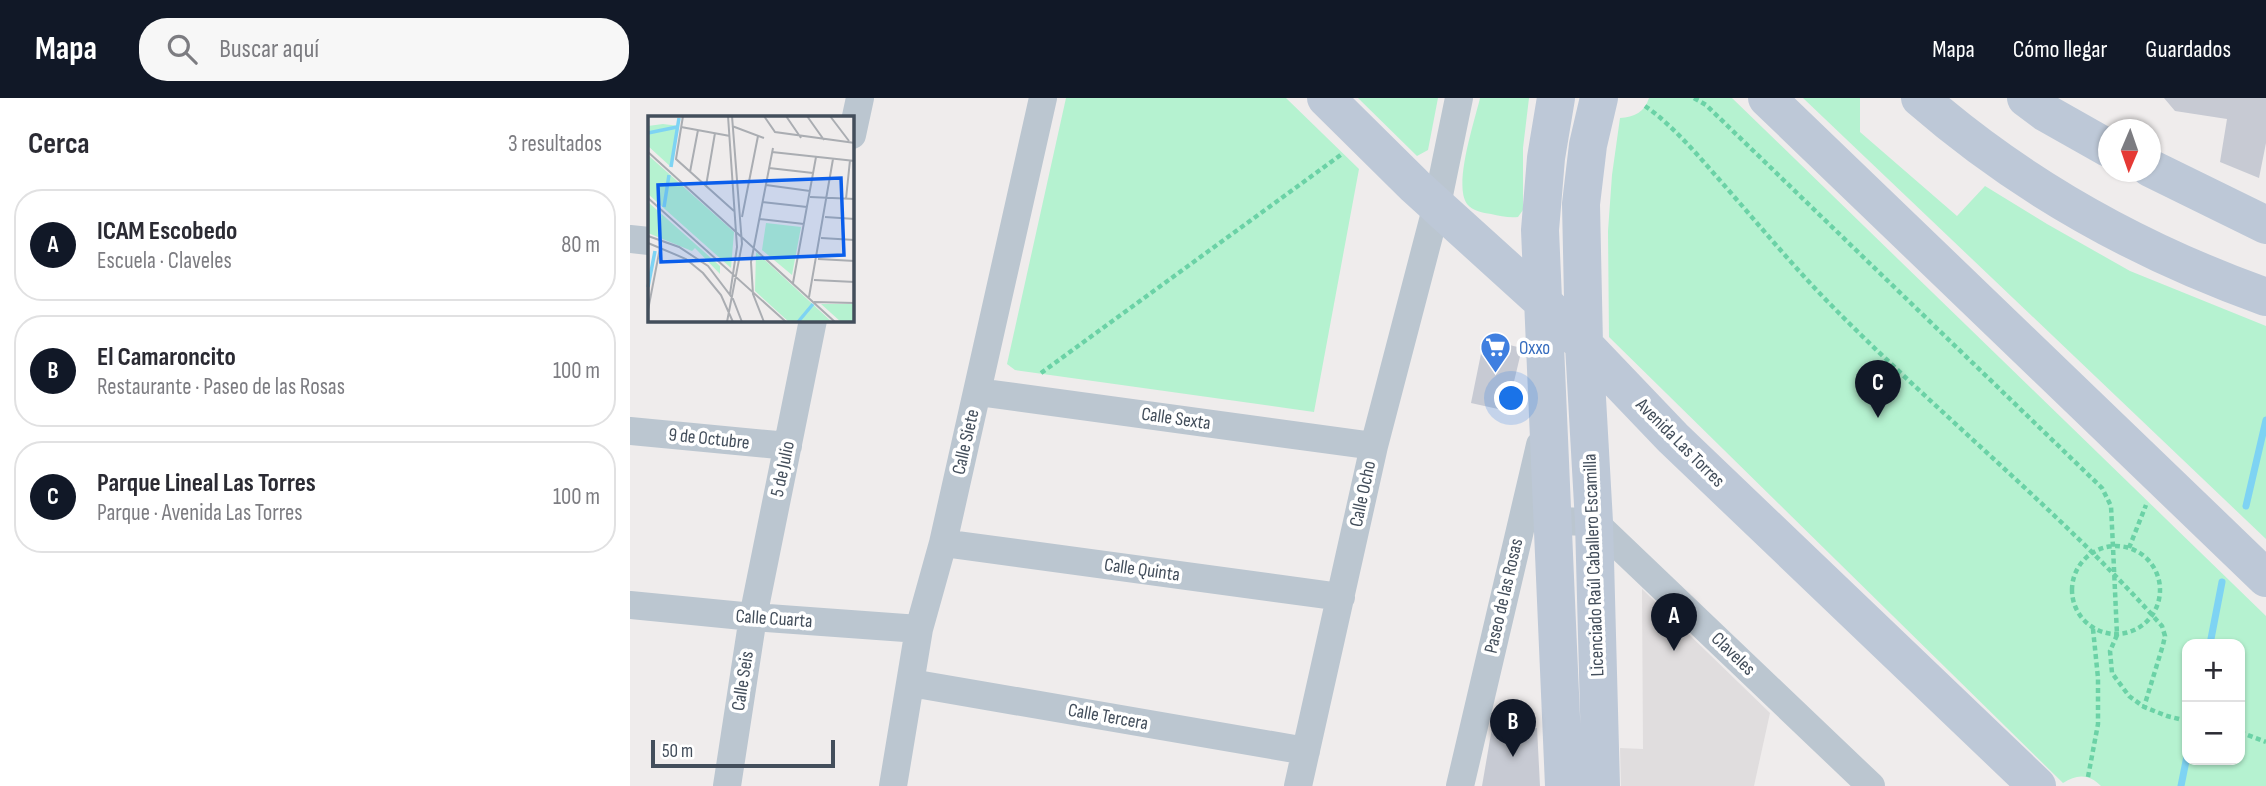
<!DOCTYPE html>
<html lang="es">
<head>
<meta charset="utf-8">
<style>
	body { margin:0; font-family:"Sofia Sans Condensed",sans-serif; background:#f7f7f7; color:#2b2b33 }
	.controls { position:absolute; right:21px; bottom:21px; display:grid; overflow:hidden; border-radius:14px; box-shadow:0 2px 5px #0004 }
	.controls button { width:63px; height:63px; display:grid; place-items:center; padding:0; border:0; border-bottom:2px solid #e1e1e2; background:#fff; color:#2b2b33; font:35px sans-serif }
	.compass { position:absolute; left:1468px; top:21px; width:63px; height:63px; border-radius:50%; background:#fff; box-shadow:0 2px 5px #0004; rotate:182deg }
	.scale { position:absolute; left:21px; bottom:18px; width:184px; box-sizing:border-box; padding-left:7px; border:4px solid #434e5b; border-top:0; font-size:19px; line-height:24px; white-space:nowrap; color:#434e5b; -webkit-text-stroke:5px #fff; paint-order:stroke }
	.you { position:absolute; left:882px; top:301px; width:24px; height:24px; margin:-18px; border:5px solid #fff; border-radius:50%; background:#1a73e8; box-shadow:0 0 0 10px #1a73e833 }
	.badge { display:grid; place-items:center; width:46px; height:46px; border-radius:50%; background:#111827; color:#fff; font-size:23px; font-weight:700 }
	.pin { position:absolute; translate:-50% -58px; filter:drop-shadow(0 2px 4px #0008) }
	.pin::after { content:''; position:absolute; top:37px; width:24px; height:21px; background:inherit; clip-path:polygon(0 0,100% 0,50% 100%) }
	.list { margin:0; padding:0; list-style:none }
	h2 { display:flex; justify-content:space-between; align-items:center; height:91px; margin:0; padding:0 28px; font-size:30px }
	h2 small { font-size:23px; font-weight:400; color:#7c7c81 }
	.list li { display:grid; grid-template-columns:46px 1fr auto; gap:21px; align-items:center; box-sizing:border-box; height:112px; margin:0 14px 14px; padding:0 14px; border:2px solid #e1e1e2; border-radius:28px }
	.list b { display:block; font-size:26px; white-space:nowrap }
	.list p { margin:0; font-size:23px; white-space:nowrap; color:#7c7c81 }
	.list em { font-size:23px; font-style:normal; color:#7c7c81 }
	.icon { flex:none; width:38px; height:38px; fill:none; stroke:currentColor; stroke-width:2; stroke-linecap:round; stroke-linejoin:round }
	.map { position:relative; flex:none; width:1636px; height:688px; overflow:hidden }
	header { display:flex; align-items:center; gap:42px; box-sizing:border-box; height:98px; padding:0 35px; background:#111827; color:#fff }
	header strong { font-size:33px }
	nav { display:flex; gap:38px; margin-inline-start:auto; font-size:24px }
	.search { width:490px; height:63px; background:#f7f7f7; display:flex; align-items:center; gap:18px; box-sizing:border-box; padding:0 24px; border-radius:28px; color:#7c7c81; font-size:26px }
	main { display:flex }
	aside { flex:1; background:#fff }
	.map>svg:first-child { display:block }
	.education { fill:#e0ddde }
	.green { fill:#b5f2d0; fill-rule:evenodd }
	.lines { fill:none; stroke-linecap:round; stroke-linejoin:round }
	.stream { stroke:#7ed3f3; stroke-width:7 }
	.building { fill:#c7cad3 }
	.path { stroke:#6bd2a6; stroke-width:4.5; stroke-dasharray:5 3.5; stroke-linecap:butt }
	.street { stroke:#bbc6d0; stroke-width:28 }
	.secondary { stroke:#bdc8d7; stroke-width:38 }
	.labels { text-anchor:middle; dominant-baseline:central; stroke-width:7; stroke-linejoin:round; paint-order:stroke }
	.shop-label { font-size:19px; fill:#366cbe; stroke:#fff; text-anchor:start }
	.street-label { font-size:19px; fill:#434e5b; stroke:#fff }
	.inset-river { fill:none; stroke:#7ed3f3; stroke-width:3.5 }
	.inset-road { fill:none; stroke:#aaadb2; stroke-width:2 }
	.view { fill:#0a5eeb; fill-opacity:0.15; stroke:#0a5eeb; stroke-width:3.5 }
	.inset-edge { fill:none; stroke:#434e5b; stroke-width:3.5 }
</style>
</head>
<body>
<header>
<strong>Mapa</strong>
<div class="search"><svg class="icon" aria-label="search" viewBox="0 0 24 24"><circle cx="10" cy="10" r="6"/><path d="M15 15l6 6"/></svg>Buscar aquí</div>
<nav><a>Mapa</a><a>Cómo llegar</a><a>Guardados</a></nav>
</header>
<main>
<aside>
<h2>Cerca<small>3 resultados</small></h2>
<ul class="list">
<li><span class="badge">A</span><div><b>ICAM Escobedo</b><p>Escuela · Claveles</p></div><em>80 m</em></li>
<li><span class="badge">B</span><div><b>El Camaroncito</b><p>Restaurante · Paseo de las Rosas</p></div><em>100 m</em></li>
<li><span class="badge">C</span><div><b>Parque Lineal Las Torres</b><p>Parque · Avenida Las Torres</p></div><em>100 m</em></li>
</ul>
</aside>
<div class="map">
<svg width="1636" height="688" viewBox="0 0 1636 688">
	<rect width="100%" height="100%" fill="#efecec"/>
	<path class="education" d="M 1012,491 L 1140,615 L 1124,688 L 991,688 L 990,650 L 1013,651 Z"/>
	<path class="green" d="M 436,0 L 656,0 L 729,71 L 684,314 L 385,272 L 377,266 Z
		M 728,0 L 808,0 L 798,52 L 787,58 Z
		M 850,0 L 899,0 L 893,50 L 893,112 L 888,119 C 879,120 870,118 861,116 C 853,115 843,113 837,106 C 823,87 845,22 850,0 Z
		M 1019,0 L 1102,0 L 1636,518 L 1636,688 L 1471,688 C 1459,676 1447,676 1433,685 L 979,239 L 978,133 L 982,77 L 990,20 C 1004,19 1015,14 1019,0 ZM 1557,546 L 1610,546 L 1610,662 L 1557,662 Z
		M 1173,0 L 1230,0 L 1230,34 L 1327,118 L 1355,88 L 1417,126 L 1500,173 L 1636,228 L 1636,441 Z"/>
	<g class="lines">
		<path class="stream" d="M 1616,408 L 1636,322
			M 1580,546 L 1592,484
			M 1551,688 L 1557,658"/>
	</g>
	<path class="building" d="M 1534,0 L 1636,0 L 1636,45 L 1629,80 L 1590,64 L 1597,21 L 1545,13 Z
		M 854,241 L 892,250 L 877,313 L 841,305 Z
		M 863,624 L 907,630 L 910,688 L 852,688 Z"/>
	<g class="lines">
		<path class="path" d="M 1064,0 L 1076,7 L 1472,390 L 1481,408 L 1483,449 L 1487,537 L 1480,553 L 1482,575 L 1499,598 L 1514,609 L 1537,618 L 1557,623
			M 1015,8 C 1045,29 1070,60 1094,87 C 1129,127 1163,168 1200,206 C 1308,316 1430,413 1532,528 L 1535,538 L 1533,547 L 1514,609
			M 411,275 L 712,56
			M1442 492a44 44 0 1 1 88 0a44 44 0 1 1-88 0Z
			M 1499,450 L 1516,407
			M 1610,634 L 1636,644
			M 1458,679 L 1468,626 L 1468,580 L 1463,531"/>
		<path class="street" d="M 222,37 L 230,0
			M 0,141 L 19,143
			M 348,294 L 744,348
			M 0,333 L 158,348
			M 923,423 L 964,424 L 1241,688
			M 313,445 L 711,499
			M 0,507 L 123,519 L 289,531
			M 281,585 L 676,653
			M 97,688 L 123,519 L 183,222
			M 263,688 L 289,531 L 313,445 L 413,0
			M 668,688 L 744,348 L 807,107 L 829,0
			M 830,688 L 910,347"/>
		<path class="secondary" d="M 696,0 L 785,88 L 912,203 L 1043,340 L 1407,688
			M 926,0 L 916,60 L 910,132 L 934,688
			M 969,0 L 958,47 L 951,106 L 954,247 L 964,424 L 971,688
			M 1137,0 L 1636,480
			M 1290,0 C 1391,88 1510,154 1636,199
			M 1396,0 L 1416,15 L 1478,50
			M 1520,70 L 1636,127"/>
	</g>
	<defs>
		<symbol id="supermarket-pin" viewBox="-11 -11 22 30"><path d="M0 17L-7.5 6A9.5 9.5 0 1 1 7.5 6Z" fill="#3f7fe0" stroke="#fff"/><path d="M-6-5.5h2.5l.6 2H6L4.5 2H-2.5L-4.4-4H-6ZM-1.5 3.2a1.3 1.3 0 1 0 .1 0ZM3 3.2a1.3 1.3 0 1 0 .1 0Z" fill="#fff"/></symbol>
	</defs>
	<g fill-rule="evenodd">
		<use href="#supermarket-pin" x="848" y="232" width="35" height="47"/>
	</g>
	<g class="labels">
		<g class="shop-label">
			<text x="889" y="250">Oxxo</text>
		</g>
		<g class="street-label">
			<text transform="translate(546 321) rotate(8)">Calle Sexta</text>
			<text transform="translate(79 341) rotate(6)">9 de Octubre</text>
			<text transform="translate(336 344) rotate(-77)">Calle Siete</text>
			<text transform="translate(1050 345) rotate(45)">Avenida Las Torres</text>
			<text transform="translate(153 371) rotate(-78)">5 de Julio</text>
			<text transform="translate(733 396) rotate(-78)">Calle Ocho</text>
			<text transform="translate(964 467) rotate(-92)">Licenciado Raúl Caballero Escamilla</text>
			<text transform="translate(512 472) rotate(8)">Calle Quinta</text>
			<text transform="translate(874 498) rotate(-77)">Paseo de las Rosas</text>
			<text transform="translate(144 521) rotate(4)">Calle Cuarta</text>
			<text transform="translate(1103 556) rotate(44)">Claveles</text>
			<text transform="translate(113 583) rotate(-81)">Calle Seis</text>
			<text transform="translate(478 619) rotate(10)">Calle Tercera</text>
		</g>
	</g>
	<g transform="translate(18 18)">
		<rect width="206" height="206" fill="#efecec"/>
		<path d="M 15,8 L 31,10 L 23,51 L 0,30 L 0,10 ZM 0,39 L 86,116 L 83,152 L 0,78 ZM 0,86 L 72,150 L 72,158 L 47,132 L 44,135 L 0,117 ZM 118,107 L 153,111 L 144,159 L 114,134 ZM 108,136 L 184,206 L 141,206 L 107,175 ZM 173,188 L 206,188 L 206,206 L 193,206 Z" fill="#b5f2d0"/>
		<path class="inset-river" d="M 0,17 L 29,11M 23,51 L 31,2M 16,91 L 21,59M 0,171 L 7,135M 150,206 L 165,188"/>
		<path class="inset-road" d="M 35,0 L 28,43 L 86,95M 80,0 L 89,131 L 82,178M 116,0 L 127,16 L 207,27M 138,0 L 153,22M 159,0 L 176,24M 182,0 L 201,25M 84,10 L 116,22M 33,11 L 82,20M 0,36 L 187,206M 124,36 L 207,45M 121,52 L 165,57M 42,56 L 50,14M 118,69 L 162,75M 58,70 L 67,17M 162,81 L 207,83M 0,82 L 138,206M 198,83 L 202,44M 114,86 L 159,91M 94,101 L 110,20M 177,101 L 207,103M 111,103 L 156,108M 0,120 L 31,131 L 60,150 L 85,183 L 94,206M 173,122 L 207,124M 0,127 L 38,143 L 55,157 L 73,179 L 85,206M 170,143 L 207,145M 166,164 L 207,166M 145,167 L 168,41M 161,181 L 185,43M 166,186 L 207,187M 0,194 L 12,132M 79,206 L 94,128 L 84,0M 116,206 L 105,178 L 103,146 L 125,32"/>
		<path class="view" d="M 193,62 L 196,139 L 13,146 L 10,69 Z"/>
		<rect width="206" height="206" class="inset-edge"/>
	</g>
</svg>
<div class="controls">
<button>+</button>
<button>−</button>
</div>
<svg class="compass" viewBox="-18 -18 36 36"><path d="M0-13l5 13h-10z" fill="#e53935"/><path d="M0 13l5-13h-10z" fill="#7c7c81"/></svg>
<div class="scale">50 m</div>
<div class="you"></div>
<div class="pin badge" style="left:1044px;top:553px">A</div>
<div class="pin badge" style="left:883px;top:659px">B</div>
<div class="pin badge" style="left:1248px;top:320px">C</div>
</div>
</main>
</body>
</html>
